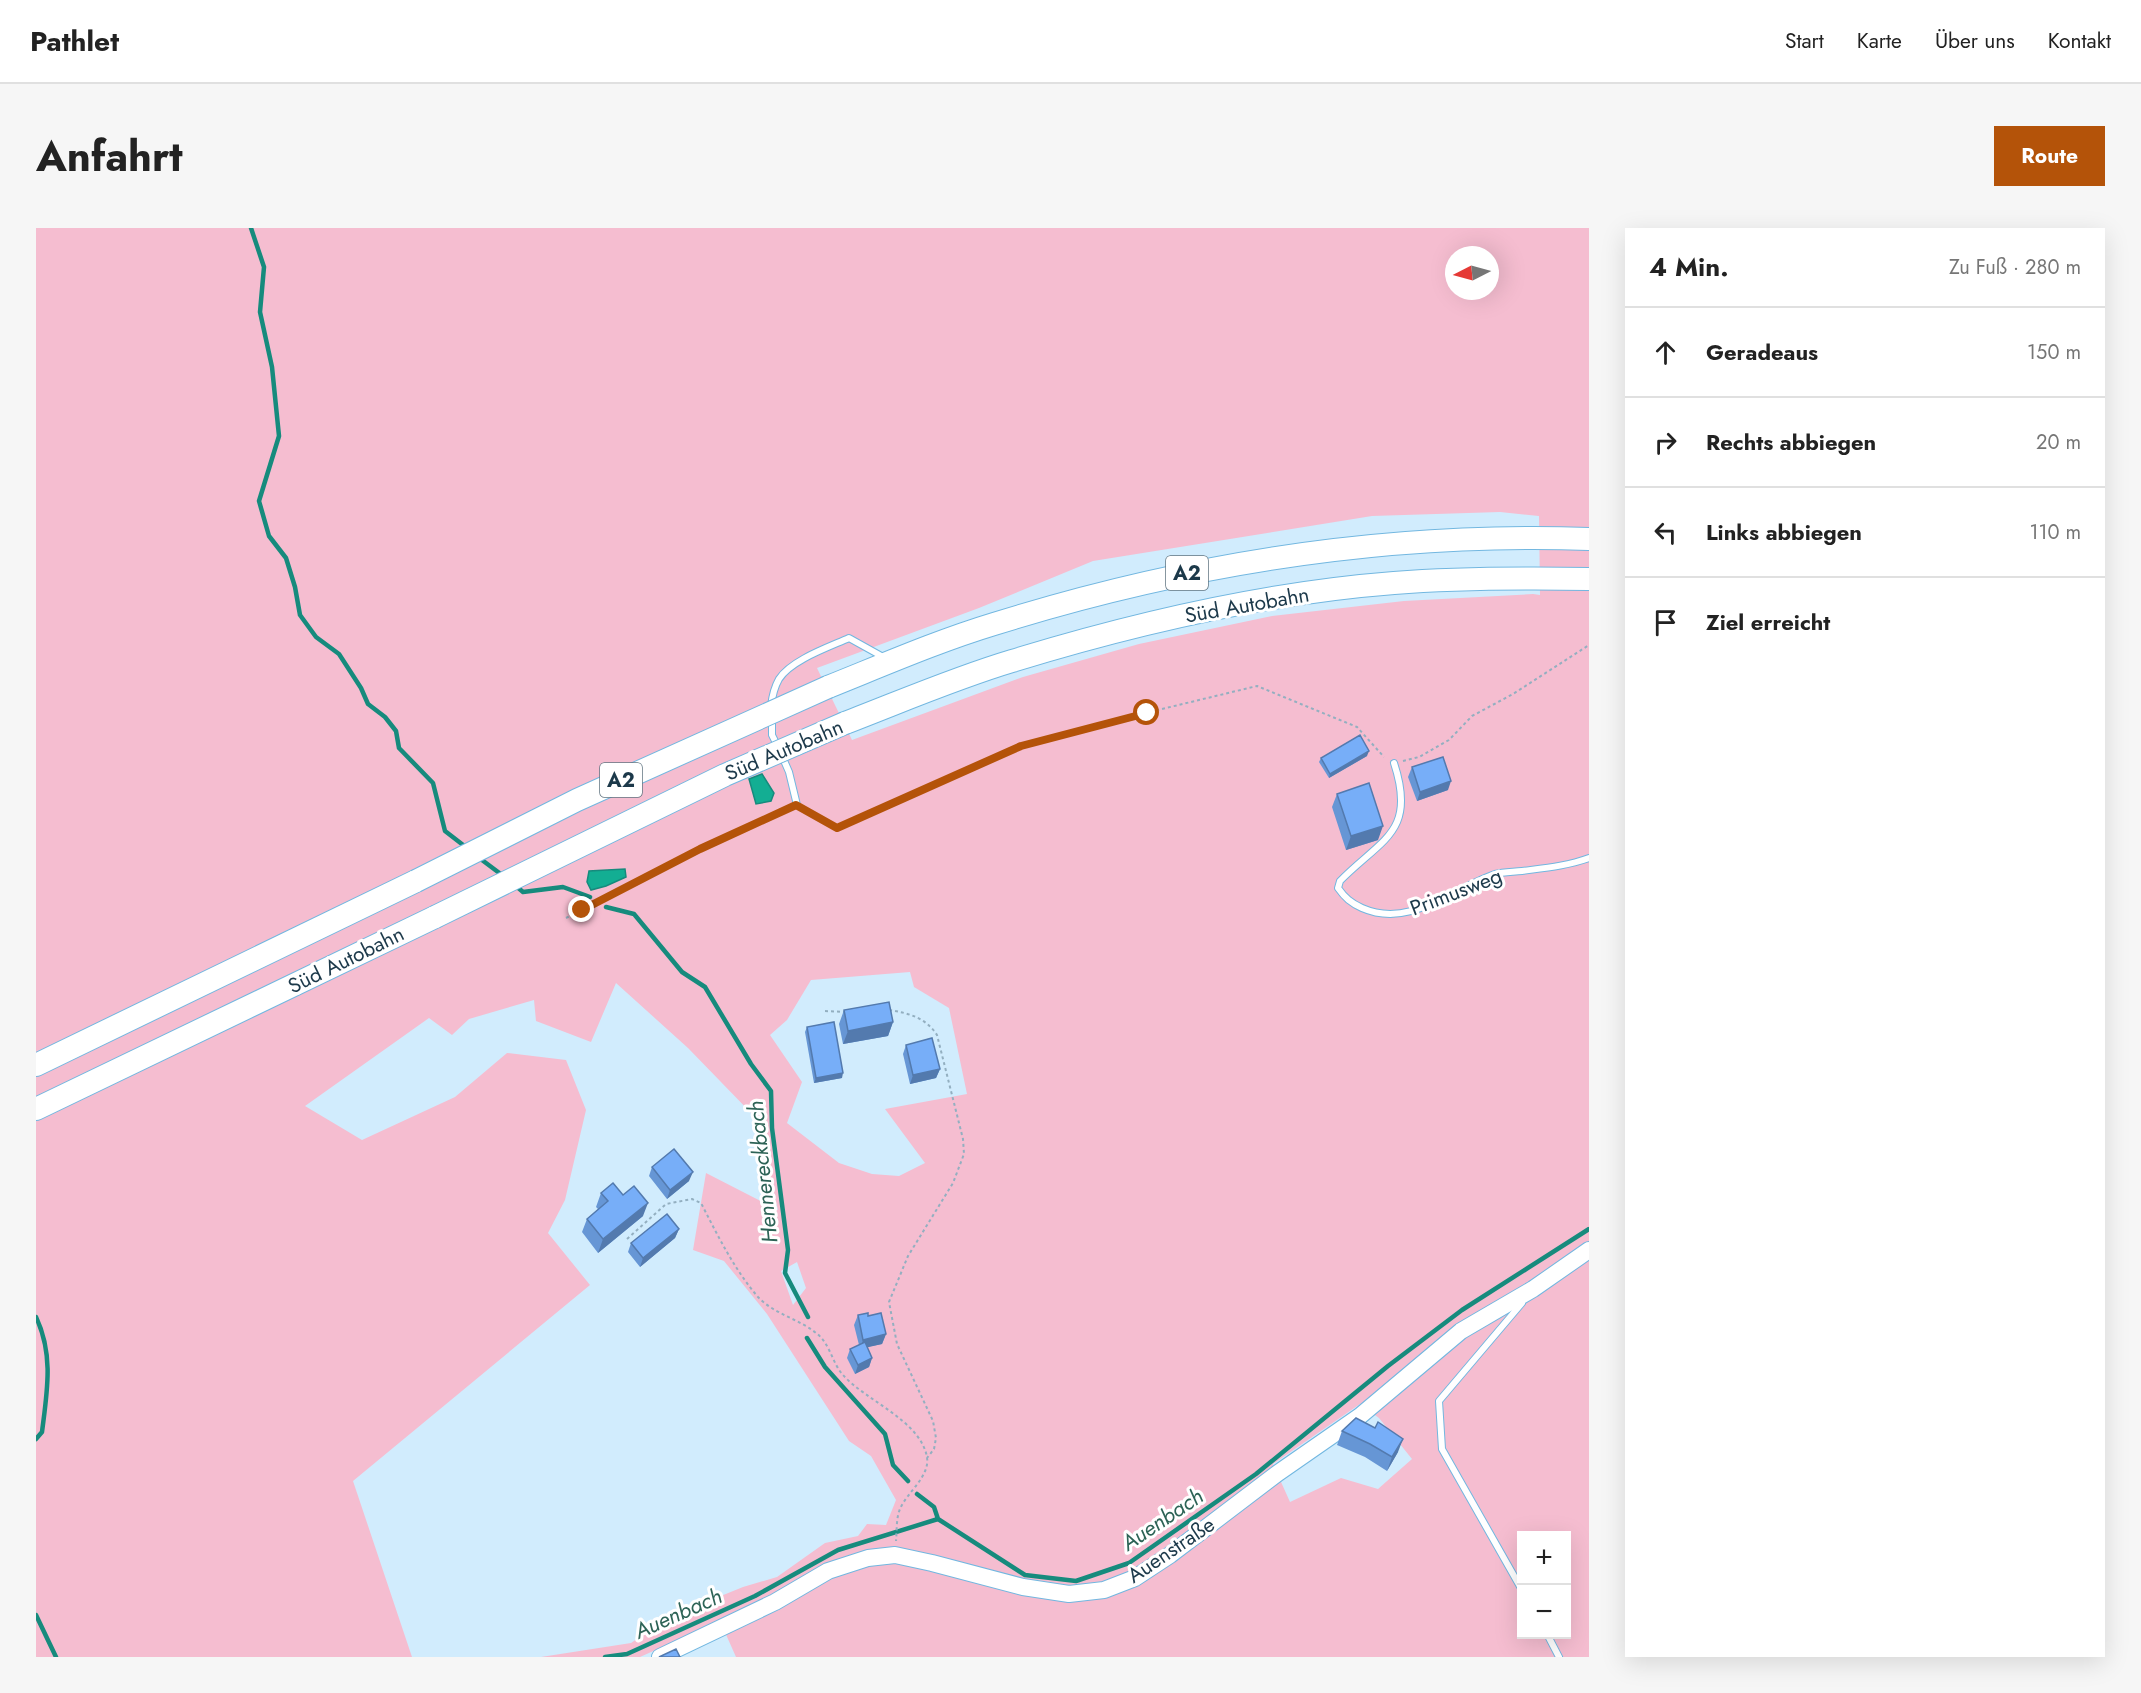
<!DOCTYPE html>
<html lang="de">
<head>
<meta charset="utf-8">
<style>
	body { margin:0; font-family:Jost,sans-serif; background:#f6f6f6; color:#222 }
	.controls { position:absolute; right:18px; bottom:18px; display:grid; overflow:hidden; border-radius:0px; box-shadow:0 6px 24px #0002 }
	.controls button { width:54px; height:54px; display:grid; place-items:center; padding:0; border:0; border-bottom:2px solid #e0e0e0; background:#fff; color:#222; font:30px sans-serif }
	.compass { position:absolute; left:1409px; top:18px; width:54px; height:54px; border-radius:50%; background:#fff; box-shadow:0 6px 24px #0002; rotate:264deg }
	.stop { position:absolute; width:18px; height:18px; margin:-14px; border:4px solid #b45309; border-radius:50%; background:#fff }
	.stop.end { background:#b45309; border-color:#fff; box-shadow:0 2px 6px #0008 }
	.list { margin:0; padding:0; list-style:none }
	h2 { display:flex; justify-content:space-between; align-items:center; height:78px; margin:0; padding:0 24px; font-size:26px }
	h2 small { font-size:20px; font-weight:400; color:#767676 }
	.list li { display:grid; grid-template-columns:39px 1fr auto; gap:18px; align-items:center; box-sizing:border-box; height:90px; padding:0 24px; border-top:2px solid #e0e0e0 }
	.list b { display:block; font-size:22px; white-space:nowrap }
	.list em { font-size:20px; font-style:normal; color:#767676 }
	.icon { flex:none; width:33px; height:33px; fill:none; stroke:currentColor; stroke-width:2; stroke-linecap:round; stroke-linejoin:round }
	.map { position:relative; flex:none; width:1553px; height:1429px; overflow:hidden; border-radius:0px }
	header { display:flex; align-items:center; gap:36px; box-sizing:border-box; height:84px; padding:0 30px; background:#fff; border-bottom:2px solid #e0e0e0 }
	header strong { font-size:28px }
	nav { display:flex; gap:33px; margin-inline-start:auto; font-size:21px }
	.intro { display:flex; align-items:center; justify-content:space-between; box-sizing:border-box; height:144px; padding:0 36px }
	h1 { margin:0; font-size:42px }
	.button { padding:15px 27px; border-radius:0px; background:#b45309; color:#fff; font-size:21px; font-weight:700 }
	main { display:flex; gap:36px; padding:0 36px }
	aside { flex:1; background:#fff; border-radius:0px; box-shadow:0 6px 24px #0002 }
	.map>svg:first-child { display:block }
	.green { fill:#f5bdd0; fill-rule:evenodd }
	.water { fill:#13ae93; stroke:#168b7d; stroke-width:1.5 }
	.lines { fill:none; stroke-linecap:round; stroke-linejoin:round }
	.stream { stroke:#168b7d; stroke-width:4.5 }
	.lane-casing { stroke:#72b7e0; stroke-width:8 }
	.secondary-casing { stroke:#72b7e0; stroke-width:18 }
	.highway-casing { stroke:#72b7e0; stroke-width:24 }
	.path { stroke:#93afc0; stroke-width:2; stroke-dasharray:3 3; stroke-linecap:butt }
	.lane { stroke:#fff; stroke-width:6 }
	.secondary { stroke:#fff; stroke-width:16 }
	.highway { stroke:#fff; stroke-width:22 }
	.highway-bridge-casing { stroke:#72b7e0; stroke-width:24; stroke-linecap:butt }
	.highway-bridge { stroke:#fff; stroke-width:22 }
	.wall { fill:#6696d5 }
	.shaded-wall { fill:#537aae }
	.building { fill:#77aef8; stroke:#537aae; stroke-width:1.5 }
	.route { stroke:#b45309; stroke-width:8 }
	.labels { text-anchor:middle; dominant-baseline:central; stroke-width:6; stroke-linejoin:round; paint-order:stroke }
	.shield { fill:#fff; stroke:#607480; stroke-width:1.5 }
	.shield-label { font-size:20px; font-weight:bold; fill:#1c394a }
	.street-label { font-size:21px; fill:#1c394a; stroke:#fff }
	.water-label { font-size:22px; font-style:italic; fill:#2d6356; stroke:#fff }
</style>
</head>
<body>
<header>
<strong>Pathlet</strong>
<nav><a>Start</a><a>Karte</a><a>Über uns</a><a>Kontakt</a></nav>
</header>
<div class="intro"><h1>Anfahrt</h1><a class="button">Route</a></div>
<main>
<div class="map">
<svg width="1553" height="1429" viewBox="0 0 1553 1429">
	<rect width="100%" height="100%" fill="#d1ecfd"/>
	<path class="green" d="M 0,0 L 1553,0 L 1553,1429 L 700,1429 L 684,1393 L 604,1429 L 505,1429 L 595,1415 L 633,1389 L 707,1359 L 741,1349 L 789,1315 L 822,1308 L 831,1296 L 850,1297 L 860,1272 L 835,1228 L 813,1213 L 731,1086 L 688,1033 L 657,1022 L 670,945 L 742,982 L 717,887 L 652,820 L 580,755 L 555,814 L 500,793 L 498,772 L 433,791 L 416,807 L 393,790 L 269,878 L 326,912 L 419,869 L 471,825 L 530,832 L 550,882 L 529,972 L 512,1005 L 554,1057 L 317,1253 L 376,1429 L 0,1429 ZM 1418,27 L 1454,27 L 1454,63 L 1418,63 ZM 1464,284 L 1503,288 L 1504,367 L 1497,366 L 1368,373 L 1236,388 L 1103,416 L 987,449 L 816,512 L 781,440 L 943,380 L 1057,333 L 1336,288 ZM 874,744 L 878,759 L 913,780 L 931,866 L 849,881 L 889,935 L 863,948 L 836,946 L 803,935 L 751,895 L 766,854 L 734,807 L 751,792 L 775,752 ZM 761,1034 L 770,1060 L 757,1077 L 745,1043 ZM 1324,1176 L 1343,1190 L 1376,1231 L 1342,1261 L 1305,1250 L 1254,1274 L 1237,1236 ZM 1486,1308 L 1530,1308 L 1530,1406 L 1486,1406 Z"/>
	<path class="water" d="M 726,546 L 738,565 L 735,573 L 720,576 L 713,551 Z
		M 589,641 L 590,649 L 570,658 L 555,662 L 551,654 L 553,643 Z"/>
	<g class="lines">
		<path class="stream" d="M 215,0 L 228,39 L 224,84 L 236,139 L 243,208 L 223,273 L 233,308 L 250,330 L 259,359 L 264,387 L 280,409 L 303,426 L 325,460 L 332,476 L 349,489 L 360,503 L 363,520 L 397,555 L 409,603 L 431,620
			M 442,629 L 466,647
			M 480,658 L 487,664 L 527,659 L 554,669
			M 570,679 L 598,686 L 646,744 L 669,759 L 715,836 L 735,863 L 736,900 L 752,1022 L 749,1045 L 772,1089
			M 0,1089 C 18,1127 11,1164 6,1204 L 0,1211
			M 771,1110 L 789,1139 L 849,1206 L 857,1237 L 872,1253
			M 881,1266 L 898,1279 L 902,1291
			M 0,1387 L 20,1429
			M 569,1429 L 591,1426 L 719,1368 L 802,1322 L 902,1291 L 989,1347 L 1040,1353 L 1093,1335 L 1220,1246 L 1352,1138 L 1426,1082 L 1553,1001"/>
		<defs>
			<path id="lane" d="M 735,478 C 736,470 739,458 743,451 C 755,432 793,419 813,410 L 849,430
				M 736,488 L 736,507 L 742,519
				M 746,528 L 753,544 L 761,577
				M 1358,535 C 1381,605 1345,611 1304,653 L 1302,660 C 1309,670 1315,675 1326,680 C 1374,701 1415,661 1459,646 C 1467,644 1477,644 1486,643 C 1509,640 1531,638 1553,630
				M 1486,1362 L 1406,1221 L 1403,1173 L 1486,1075
				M 1511,1406 L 1523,1429"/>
			<path id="secondary" d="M 624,1429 L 739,1374 L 792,1343 L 832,1330 L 859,1327 L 896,1335 L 987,1359 L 1033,1366 L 1068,1362 L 1099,1350 L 1134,1327 L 1242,1245 L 1324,1188 L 1425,1103 L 1497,1061 L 1553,1022"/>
			<path id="highway" d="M 792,459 C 847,437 902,413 958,396 C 1150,336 1351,304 1553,311
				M 809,495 C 864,474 919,450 976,433 C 1100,395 1228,365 1358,355 C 1423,350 1488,350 1553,351
				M 0,837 L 380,653
				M 0,881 L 399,689"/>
		</defs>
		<use href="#lane" class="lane-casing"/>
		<use href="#secondary" class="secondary-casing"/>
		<use href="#highway" class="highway-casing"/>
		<path class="path" d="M 1367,533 L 1383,529 L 1413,512 L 1436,488 L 1477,466 L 1553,417
			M 769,582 L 801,600 L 985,518 L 1068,495 L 1221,458 L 1321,499 L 1348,529
			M 530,690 L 664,621 L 751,582
			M 853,782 C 873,785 890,790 901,807 L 927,911 L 928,926 L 917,955 L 872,1028 L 853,1074 L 861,1116 L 897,1193 L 900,1210 L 898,1221 L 891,1230
			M 789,783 L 809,784
			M 591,1011 L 630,976 L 656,971 L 665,975 C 682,1008 698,1041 722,1069 C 738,1086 763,1091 780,1105 C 794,1115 796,1135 807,1147 C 830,1173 884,1192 891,1229 C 894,1249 871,1264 864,1281 C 860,1290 861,1303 860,1313"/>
		<use href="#lane" class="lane"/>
		<use href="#secondary" class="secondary"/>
		<use href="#highway" class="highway"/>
		<defs>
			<path id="highway-bridge" d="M 380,653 L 541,572 L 792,459
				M 399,689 L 689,547 L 809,495"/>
		</defs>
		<use href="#highway-bridge" class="highway-bridge-casing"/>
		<use href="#highway-bridge" class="highway-bridge"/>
	</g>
	<path class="wall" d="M 1331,528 L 1293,550 L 1283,534 L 1285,530 Z
		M 1376,539 L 1412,562 L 1381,573 L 1372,549 Z
		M 1301,566 L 1342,612 L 1310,622 L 1296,579 Z
		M 808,782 L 857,794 L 852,808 L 807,816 L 803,796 Z
		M 771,799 L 806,850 L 778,855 L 769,804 Z
		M 870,817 L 904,841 L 900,850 L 874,856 L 867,826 Z
		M 616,939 L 653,953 L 631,971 L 613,948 Z
		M 565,965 L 587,967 L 607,988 L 562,1025 L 546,1004 L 551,991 L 562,981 L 560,979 Z
		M 643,1001 L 639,1010 L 604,1039 L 592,1024 L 595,1015 Z
		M 822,1087 L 832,1088 L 850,1106 L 846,1116 L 831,1119 L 836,1130 L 833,1139 L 819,1146 L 811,1130 L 814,1121 L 823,1117 L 818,1097 Z
		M 1306,1203 L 1362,1224 L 1351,1243 L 1329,1229 L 1301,1217 Z"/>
	<path class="shaded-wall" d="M 1333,523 L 1331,528 L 1293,550 L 1294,546 Z
		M 1415,553 L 1412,562 L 1381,573 L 1384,564 Z
		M 1347,598 L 1342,612 L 1310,622 L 1315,608 Z
		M 857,794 L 852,808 L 807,816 L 812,803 Z
		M 904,841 L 900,850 L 874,856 L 877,847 Z
		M 807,845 L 806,850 L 778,855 L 780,850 Z
		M 657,944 L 653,953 L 631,971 L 634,962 Z
		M 612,975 L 607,988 L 562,1025 L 567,1011 Z
		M 643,1001 L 639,1010 L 604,1039 L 607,1030 Z
		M 850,1106 L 846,1116 L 824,1121 L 827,1112 Z
		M 836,1130 L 833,1139 L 819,1146 L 822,1137 Z
		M 1367,1211 L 1362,1224 L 1351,1243 L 1356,1229 Z"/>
	<path class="building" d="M 1324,507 L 1333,523 L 1294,546 L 1285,530 Z
		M 1407,529 L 1415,553 L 1384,564 L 1376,539 Z
		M 1333,555 L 1347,598 L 1315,608 L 1301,566 Z
		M 853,774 L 857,794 L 812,803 L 808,782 Z
		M 798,794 L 807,845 L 780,850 L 771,799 Z
		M 896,810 L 904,841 L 877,847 L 870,817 Z
		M 638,921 L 657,944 L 634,962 L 616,939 Z
		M 577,955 L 587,967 L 598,958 L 612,975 L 567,1011 L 551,991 L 572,973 L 565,965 Z
		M 631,986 L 643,1001 L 607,1030 L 595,1015 Z
		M 832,1085 L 832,1088 L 845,1085 L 850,1106 L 827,1112 L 822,1087 Z
		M 829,1114 L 836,1130 L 822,1137 L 814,1121 Z
		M 1320,1190 L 1339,1200 L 1342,1194 L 1367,1211 L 1356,1229 L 1334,1216 L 1306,1203 Z
		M 640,1421 L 644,1429 L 623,1429 Z"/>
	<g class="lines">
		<path class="route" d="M 546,682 L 664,621 L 760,577 L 801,600 L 985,518 L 1111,485"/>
	</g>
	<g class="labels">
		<g class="shield">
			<rect x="1130" y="328" width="42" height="34" rx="4.5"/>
			<rect x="564" y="535" width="42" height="34" rx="4.5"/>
		</g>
		<g class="shield-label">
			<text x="1151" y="345">A2</text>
			<text x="585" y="552">A2</text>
		</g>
		<g class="street-label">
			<text transform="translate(1211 377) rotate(-10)">Süd Autobahn</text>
			<text transform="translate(748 522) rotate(-23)">Süd Autobahn</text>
			<text transform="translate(1420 664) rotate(-21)">Primusweg</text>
			<text transform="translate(310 732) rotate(-26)">Süd Autobahn</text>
			<text transform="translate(1135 1322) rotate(-34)">Auenstraße</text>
		</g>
		<g class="water-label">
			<text transform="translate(726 944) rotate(-96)">Hennereckbach</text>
			<text transform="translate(1126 1291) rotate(-34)">Auenbach</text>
			<text transform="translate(642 1385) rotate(-24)">Auenbach</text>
		</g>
	</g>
</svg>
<div class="controls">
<button>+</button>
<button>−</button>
</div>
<svg class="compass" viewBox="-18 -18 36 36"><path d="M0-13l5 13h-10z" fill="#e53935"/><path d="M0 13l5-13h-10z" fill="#767676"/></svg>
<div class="stop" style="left:1111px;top:485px"></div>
<div class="stop end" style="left:546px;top:682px"></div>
</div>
<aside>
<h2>4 Min.<small>Zu Fuß · 280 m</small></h2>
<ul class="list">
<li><svg class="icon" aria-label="ahead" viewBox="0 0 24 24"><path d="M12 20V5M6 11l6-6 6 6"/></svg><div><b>Geradeaus</b></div><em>150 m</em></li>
<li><svg class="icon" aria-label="right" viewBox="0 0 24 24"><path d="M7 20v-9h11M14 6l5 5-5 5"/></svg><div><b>Rechts abbiegen</b></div><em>20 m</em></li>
<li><svg class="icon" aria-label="left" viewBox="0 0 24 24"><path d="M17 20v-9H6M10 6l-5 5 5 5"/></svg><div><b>Links abbiegen</b></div><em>110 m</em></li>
<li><svg class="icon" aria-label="arrive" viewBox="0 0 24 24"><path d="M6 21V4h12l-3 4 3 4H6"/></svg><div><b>Ziel erreicht</b></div></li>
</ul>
</aside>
</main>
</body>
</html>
